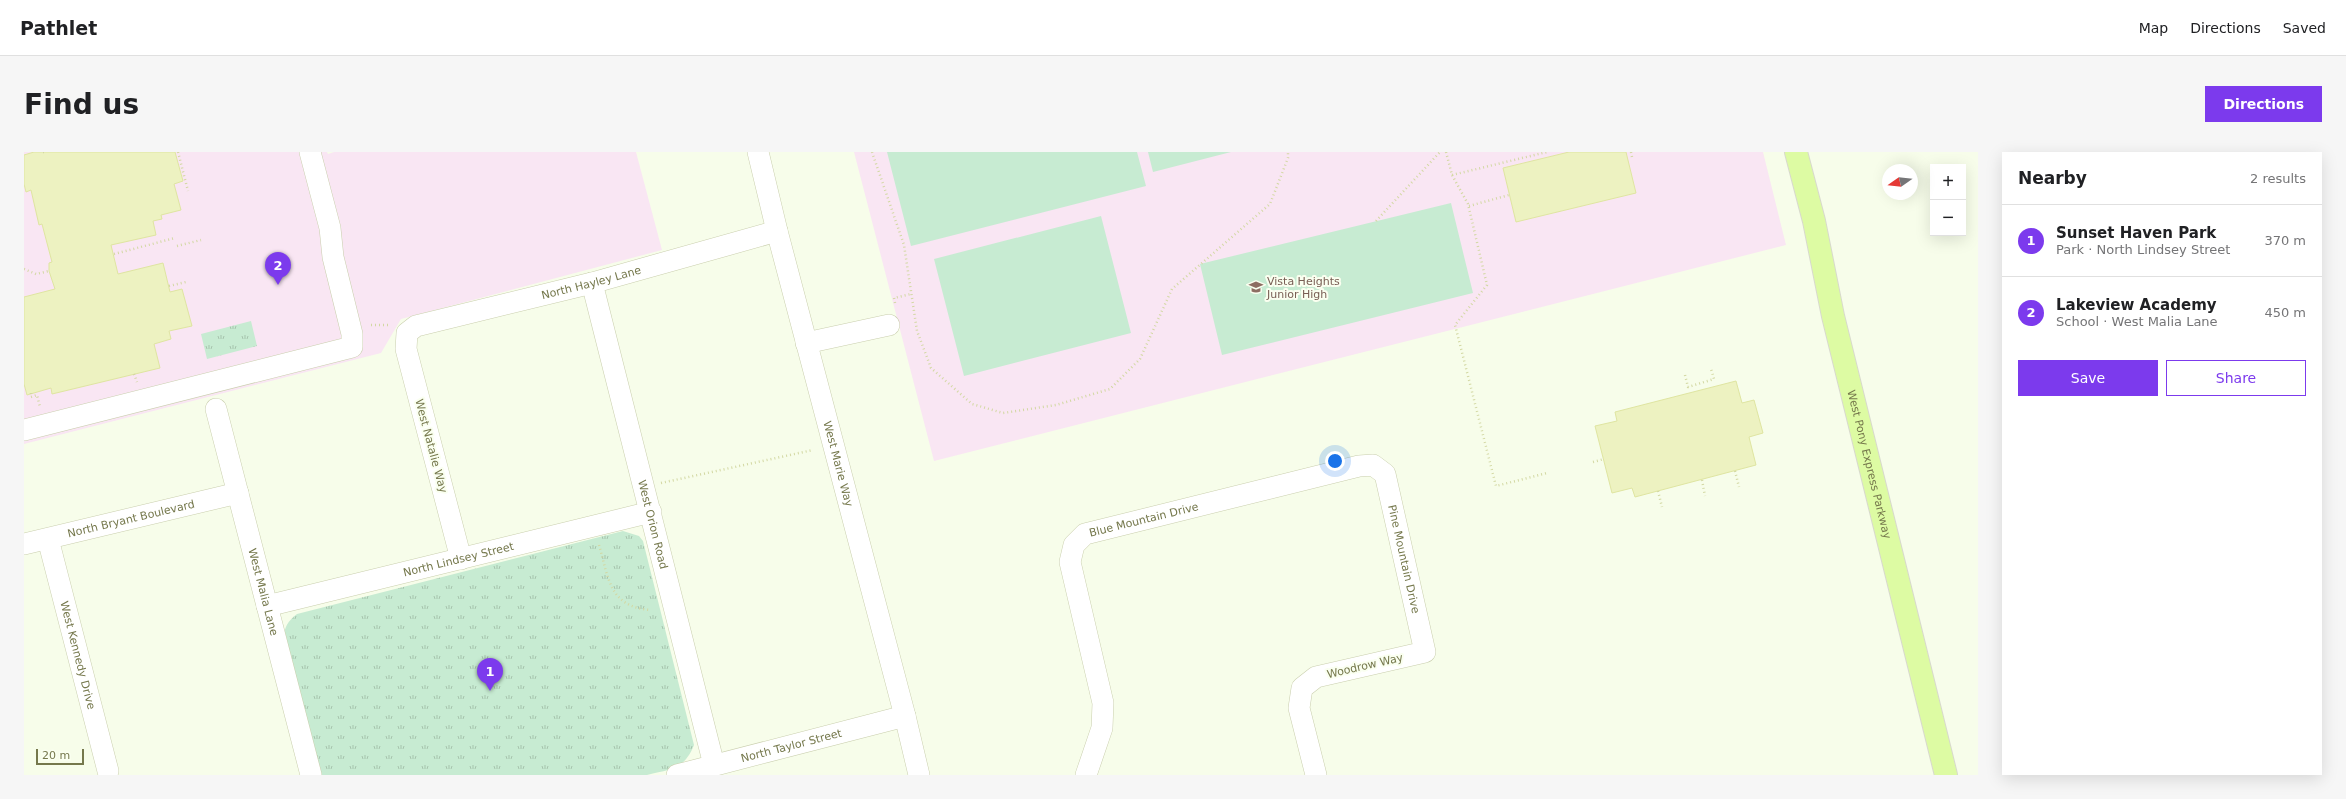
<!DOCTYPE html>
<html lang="en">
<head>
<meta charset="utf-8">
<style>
	body { margin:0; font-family:"DejaVu Sans",sans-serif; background:#f6f6f6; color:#202124 }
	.controls { position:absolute; right:12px; top:12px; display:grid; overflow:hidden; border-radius:0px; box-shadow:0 4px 16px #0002 }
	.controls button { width:36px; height:36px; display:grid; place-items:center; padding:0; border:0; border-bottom:1px solid #e0e0e0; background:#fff; color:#202124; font:20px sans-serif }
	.compass { position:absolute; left:1858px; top:12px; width:36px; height:36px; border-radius:50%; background:#fff; box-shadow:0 4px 16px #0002; rotate:256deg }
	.scale { position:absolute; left:12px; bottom:10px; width:48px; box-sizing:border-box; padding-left:4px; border:2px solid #75784c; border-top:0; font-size:11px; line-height:14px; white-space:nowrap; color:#75784c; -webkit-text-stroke:3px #fafff0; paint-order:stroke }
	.you { position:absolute; left:1311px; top:309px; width:14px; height:14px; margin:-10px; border:3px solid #fff; border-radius:50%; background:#1a73e8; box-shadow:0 0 0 6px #1a73e833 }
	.badge { display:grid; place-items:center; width:26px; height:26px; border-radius:50%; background:#7c3aed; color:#fff; font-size:13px; font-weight:700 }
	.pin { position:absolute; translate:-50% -33px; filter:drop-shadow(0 1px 2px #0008) }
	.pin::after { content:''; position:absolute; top:21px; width:14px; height:12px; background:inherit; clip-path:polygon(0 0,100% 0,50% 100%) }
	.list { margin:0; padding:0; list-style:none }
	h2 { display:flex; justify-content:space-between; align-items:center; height:52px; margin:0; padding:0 16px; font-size:17px }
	h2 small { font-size:13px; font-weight:400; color:#757577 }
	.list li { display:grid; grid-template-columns:26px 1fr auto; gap:12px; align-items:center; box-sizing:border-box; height:72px; padding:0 16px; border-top:1px solid #e0e0e0 }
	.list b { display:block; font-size:15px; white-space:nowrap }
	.list p { margin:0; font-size:13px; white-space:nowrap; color:#757577 }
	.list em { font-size:13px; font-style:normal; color:#757577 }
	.actions { display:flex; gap:8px; padding:12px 16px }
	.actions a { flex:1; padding:9px 0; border:1px solid #7c3aed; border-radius:0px; text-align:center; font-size:14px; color:#7c3aed }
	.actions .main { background:#7c3aed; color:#fff }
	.map { position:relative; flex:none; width:1954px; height:623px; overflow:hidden; border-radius:0px }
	header { display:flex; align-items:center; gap:24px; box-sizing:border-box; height:56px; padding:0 20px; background:#fff; border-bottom:1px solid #e0e0e0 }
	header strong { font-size:19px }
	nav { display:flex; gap:22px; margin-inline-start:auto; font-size:14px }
	.intro { display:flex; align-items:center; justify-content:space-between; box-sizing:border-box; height:96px; padding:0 24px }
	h1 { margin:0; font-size:28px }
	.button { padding:10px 18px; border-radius:0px; background:#7c3aed; color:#fff; font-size:14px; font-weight:700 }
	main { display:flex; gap:24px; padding:0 24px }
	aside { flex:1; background:#fff; border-radius:0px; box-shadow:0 4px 16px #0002 }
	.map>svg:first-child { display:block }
	.education { fill:#f9e6f3 }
	.park { fill:url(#park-tufts) }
	.garden { fill:#c7ebd2 }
	.building { fill:#edf2c1; stroke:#dfe5a1 }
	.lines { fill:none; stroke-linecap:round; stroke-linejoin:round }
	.minor-casing { stroke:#cacfae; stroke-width:22 }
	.major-casing { stroke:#d8d9cd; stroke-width:24 }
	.path { stroke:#d3d8a3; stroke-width:2.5; stroke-dasharray:1 3; stroke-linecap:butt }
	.minor { stroke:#fff; stroke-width:21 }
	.major { stroke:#ddfba3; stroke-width:22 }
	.labels { text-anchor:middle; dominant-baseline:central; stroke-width:4; stroke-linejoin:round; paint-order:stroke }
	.education-label { font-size:11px; fill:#785e54; stroke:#fafff0; text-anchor:start }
	.street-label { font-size:11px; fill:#75784c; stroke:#fafff0 }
</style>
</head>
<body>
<header>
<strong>Pathlet</strong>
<nav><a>Map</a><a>Directions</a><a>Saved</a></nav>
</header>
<div class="intro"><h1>Find us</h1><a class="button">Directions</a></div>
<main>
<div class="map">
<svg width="1954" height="623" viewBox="0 0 1954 623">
	<defs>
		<pattern id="park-tufts" width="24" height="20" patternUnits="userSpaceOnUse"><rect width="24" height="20" fill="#c7ebd2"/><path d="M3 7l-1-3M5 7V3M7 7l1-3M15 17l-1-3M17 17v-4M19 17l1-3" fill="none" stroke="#a6c3ad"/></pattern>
	</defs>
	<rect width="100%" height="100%" fill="#f7fdea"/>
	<path class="education" d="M 0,0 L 303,0 L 304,2 L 310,0 L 612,0 L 638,98 L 377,167 L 357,201 L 0,292 Z
		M 830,0 L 1739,0 L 1762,93 L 910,309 Z"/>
	<path class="park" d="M 227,169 L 233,194 L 183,207 L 177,182 Z
		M 599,379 L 615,384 L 619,389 L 670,593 C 660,618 647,617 623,623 L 296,623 L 260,486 C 260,475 264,469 273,462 Z"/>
	<path class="garden" d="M 863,0 L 1113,0 L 1122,34 L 887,94 Z
		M 1124,0 L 1207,0 L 1129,20 Z
		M 1427,51 L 1449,141 L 1198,203 L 1176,112 Z
		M 1077,64 L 1107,181 L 940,224 L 910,107 Z"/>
	<path class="building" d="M 10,0 L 151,0 L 159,29 L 150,32 L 157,58 L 137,63 L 138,67 L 129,69 L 132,83 L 87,93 L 94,122 L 139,111 L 146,140 L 158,137 L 168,174 L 145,179 L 147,187 L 130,192 L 136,216 L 28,242 L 27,236 L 3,243 L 0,232 L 0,145 L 31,137 L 25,119 L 25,111 L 28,110 L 18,72 L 15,73 L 7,38 L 2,40 L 0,32 L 0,3 Z
		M 1545,0 L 1602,0 L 1612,41 L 1492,70 L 1479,16 Z
		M 1712,229 L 1718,251 L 1730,248 L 1739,281 L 1725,285 L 1732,313 L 1611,345 L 1608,336 L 1588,341 L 1571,274 L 1593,269 L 1591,260 Z"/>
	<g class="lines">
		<defs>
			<g id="minor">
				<path id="s1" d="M 734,0 L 753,79 L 881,564 L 895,623"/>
				<path id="s2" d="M 568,131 L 690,613"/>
				<path d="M 782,191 L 865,173"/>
				<path id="s3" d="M 192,257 L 287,623"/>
				<path d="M 0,278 L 328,195 L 328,182 L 309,105 L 306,76 L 286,0"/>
				<path id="s4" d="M 24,387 L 84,619"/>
				<path id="s5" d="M 0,392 L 214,341"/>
				<path id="s6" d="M 437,407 L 382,197 L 383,181 L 392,174 L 568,131 L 753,79"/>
				<path id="s7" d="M 243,454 L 627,360"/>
				<path id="s8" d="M 653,623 L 881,564"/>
				<path id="s9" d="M 1062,623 L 1078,576 L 1079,551 L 1046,410 L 1050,393 L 1061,382 L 1335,314 L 1349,313 L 1361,322 L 1401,500 L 1292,525 L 1278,536 L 1275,556 L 1292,623"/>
			</g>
			<g id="major">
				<path id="s10" d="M 1772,0 L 1790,69 L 1809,164 L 1922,623"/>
			</g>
		</defs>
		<use href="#minor" class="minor-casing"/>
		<use href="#major" class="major-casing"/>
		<path class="path" d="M 19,0 L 20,0
			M 154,0 L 164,39
			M 848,0 L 880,93 L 893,179 L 907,216 L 948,252 L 979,261 L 1032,253 L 1086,237 L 1116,207 L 1148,137 L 1246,52 L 1264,6 L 1264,0
			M 1422,0 L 1428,23 L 1444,52 L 1463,133 L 1431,173 L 1472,334 L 1523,321
			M 1607,0 L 1608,5
			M 1428,23 L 1523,0
			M 1445,54 L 1485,43
			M 1352,69 L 1416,0
			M 153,94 L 177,88
			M 90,102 L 151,86
			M 0,117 L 12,122 L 25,119
			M 145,134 L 162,130
			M 871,151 L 870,146 L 887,142
			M 347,173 L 367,173
			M 110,222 L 113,230
			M 1661,223 L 1664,235 L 1690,227 L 1687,217
			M 7,241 L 7,245 L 13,243 L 16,255
			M 1569,310 L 1580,307
			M 1711,319 L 1715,335
			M 1678,328 L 1681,344
			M 637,331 L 789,298
			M 1634,339 L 1638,355
			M 575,393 C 585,427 585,455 627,458"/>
		<use href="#minor" class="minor"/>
		<use href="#major" class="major"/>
	</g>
	<defs>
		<symbol id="school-bare" viewBox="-9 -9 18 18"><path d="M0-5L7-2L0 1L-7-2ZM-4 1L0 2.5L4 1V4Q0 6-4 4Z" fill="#8d6e63" stroke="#fafff0" stroke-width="2.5" paint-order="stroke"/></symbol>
	</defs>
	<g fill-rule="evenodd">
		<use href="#school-bare" x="1222" y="125" width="20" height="20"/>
	</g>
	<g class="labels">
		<g class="education-label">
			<text x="1243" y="129">Vista Heights<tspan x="1243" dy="13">Junior High</tspan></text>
		</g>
		<g class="street-label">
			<text stroke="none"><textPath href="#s6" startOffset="425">North Hayley Lane</textPath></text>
			<text transform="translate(407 294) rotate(75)">West Natalie Way</text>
			<text stroke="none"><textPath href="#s1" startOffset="322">West Marie Way</textPath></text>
			<text stroke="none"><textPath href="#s10" startOffset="321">West Pony Express Parkway</textPath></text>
			<text stroke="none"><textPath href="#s5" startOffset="110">North Bryant Boulevard</textPath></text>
			<text stroke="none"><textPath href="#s9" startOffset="313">Blue Mountain Drive</textPath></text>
			<text stroke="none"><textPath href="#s2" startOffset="249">West Orion Road</textPath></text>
			<text stroke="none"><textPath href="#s7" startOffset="197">North Lindsey Street</textPath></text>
			<text stroke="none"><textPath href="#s9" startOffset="651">Pine Mountain Drive</textPath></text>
			<text stroke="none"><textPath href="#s3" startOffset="189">West Malia Lane</textPath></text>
			<text stroke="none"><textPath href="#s4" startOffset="120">West Kennedy Drive</textPath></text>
			<text transform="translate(1341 514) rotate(-13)">Woodrow Way</text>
			<text stroke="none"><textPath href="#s8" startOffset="118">North Taylor Street</textPath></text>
		</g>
	</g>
</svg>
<div class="controls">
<button>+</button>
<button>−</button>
</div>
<svg class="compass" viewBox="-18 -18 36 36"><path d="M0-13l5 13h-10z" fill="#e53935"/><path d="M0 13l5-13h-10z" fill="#757577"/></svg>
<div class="scale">20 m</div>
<div class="you"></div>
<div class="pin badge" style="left:466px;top:539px">1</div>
<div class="pin badge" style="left:254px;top:133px">2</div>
</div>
<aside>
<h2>Nearby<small>2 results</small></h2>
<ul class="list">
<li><span class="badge">1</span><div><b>Sunset Haven Park</b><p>Park · North Lindsey Street</p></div><em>370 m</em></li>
<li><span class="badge">2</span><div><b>Lakeview Academy</b><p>School · West Malia Lane</p></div><em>450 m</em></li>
</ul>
<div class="actions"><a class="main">Save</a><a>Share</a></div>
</aside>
</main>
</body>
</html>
